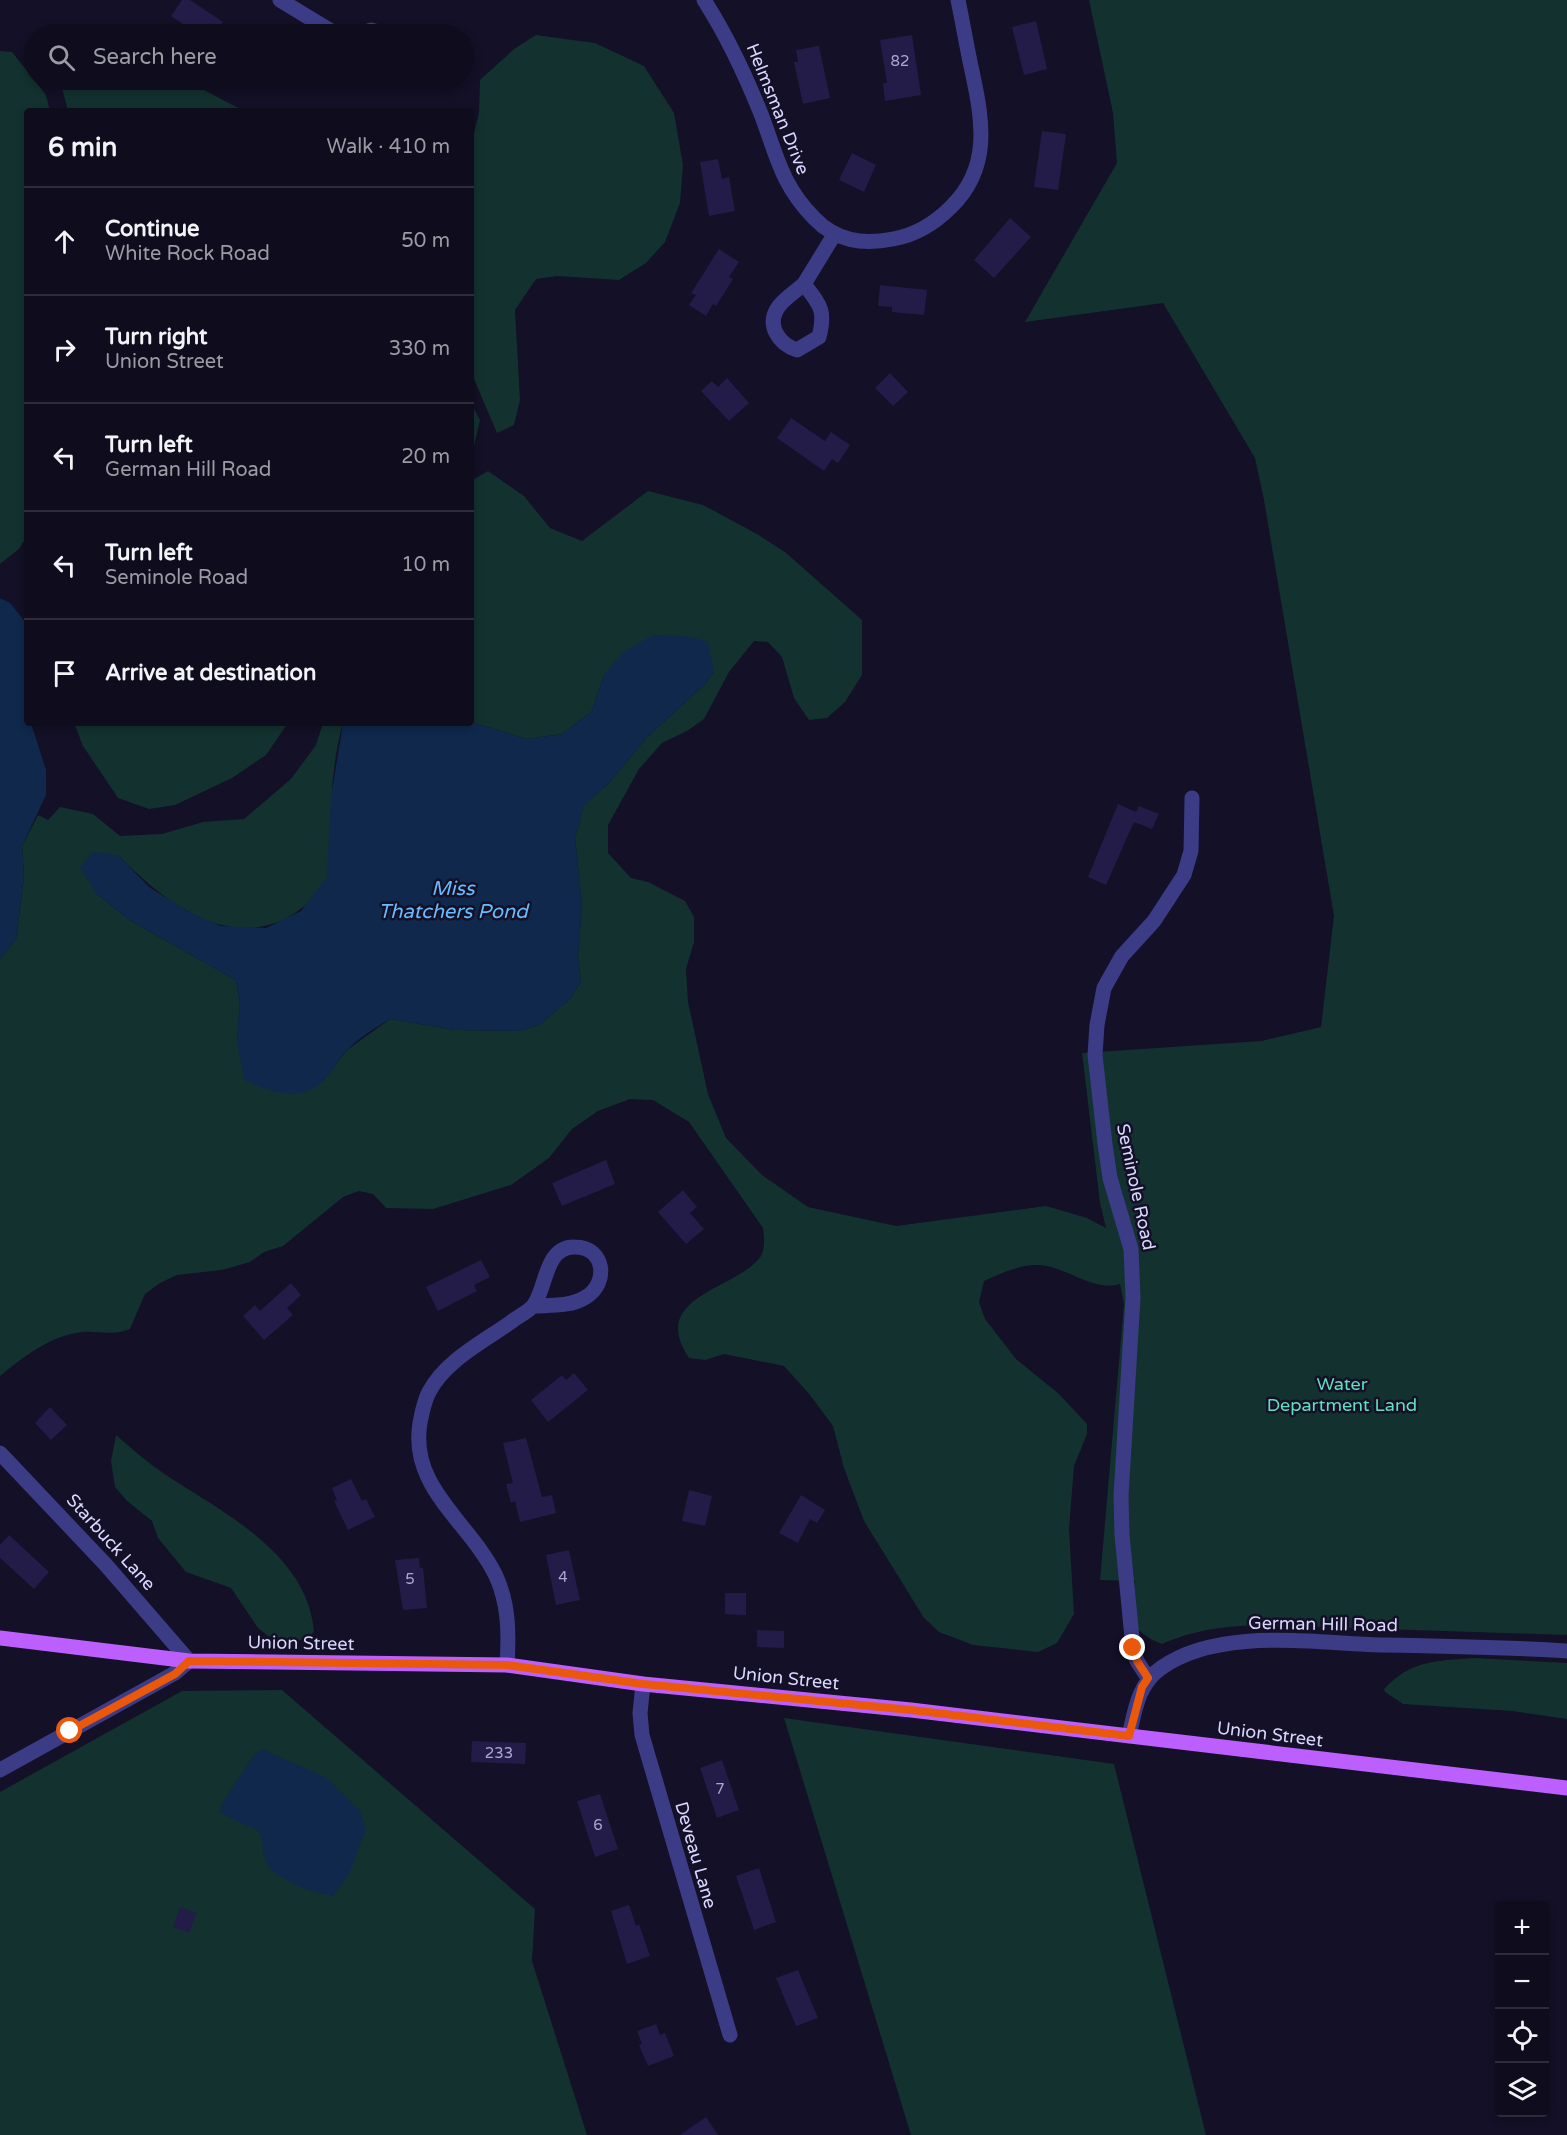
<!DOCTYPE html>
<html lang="en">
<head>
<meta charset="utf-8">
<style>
	body { margin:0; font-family:"Varela Round",sans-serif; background:#1c1a2a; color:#f1f3f6 }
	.controls { position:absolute; right:18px; bottom:18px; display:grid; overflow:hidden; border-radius:6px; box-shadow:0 3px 9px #0003 }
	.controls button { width:54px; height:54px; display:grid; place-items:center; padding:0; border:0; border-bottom:2px solid #2e2c3b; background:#0e0c1d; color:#f1f3f6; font:30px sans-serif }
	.stop { position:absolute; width:18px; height:18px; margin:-14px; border:4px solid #ea580c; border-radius:50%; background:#fff }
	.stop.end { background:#ea580c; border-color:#fff; box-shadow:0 2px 6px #0008 }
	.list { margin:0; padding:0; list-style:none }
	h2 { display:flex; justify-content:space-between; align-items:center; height:78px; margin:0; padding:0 24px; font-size:26px }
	h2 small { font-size:20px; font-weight:400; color:#9b9ba4 }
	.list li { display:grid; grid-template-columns:39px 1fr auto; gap:18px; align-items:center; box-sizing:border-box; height:108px; padding:0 24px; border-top:2px solid #2e2c3b }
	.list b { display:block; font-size:22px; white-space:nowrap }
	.list p { margin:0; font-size:20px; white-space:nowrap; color:#9b9ba4 }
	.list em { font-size:20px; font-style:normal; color:#9b9ba4 }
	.icon { flex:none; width:33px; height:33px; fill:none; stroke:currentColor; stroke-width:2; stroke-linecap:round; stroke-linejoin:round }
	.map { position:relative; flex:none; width:1567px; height:2135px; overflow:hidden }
	.search { position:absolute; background:#0e0c1d; box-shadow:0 3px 9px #0003; left:24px; top:24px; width:450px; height:66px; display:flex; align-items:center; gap:15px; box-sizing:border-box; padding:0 21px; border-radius:33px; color:#9b9ba4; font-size:22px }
	.panel { position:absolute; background:#0e0c1d; box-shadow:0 3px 9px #0003; left:24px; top:108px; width:450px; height:618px; border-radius:6px }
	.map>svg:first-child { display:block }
	.green { fill:#13312f }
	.water { fill:#0f284c }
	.building { fill:#231c48 }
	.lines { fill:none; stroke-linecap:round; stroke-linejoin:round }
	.minor { stroke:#3c3b86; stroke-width:15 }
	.major { stroke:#bd5ffe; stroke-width:15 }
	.route { stroke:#ea580c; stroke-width:8 }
	.labels { text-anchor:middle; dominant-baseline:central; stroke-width:5; stroke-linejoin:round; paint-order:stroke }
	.number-label { font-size:15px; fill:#aca8d1 }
	.street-label { font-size:18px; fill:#dad7ff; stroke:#131027 }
	.park-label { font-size:18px; fill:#62dfbc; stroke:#131027 }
	.water-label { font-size:20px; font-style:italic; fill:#66bcfe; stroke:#131027 }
</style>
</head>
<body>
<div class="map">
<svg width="1567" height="2135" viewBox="0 0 1567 2135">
	<rect width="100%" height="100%" fill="#131027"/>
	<path class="green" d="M 1089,0 L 1567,0 L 1567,1635 L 1264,1625 C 1227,1626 1196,1629 1162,1644 C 1127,1631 1129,1613 1135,1581 L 1100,1580 L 1124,1304 L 1120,1284 C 1091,1293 1064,1263 1034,1265 C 1016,1266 1000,1274 984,1281 L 979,1302 L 985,1319 L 1016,1359 L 1059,1394 L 1087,1424 L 1087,1434 L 1074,1466 L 1069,1529 L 1074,1614 L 1057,1643 L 1038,1652 L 973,1645 L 939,1632 L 924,1618 L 864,1521 L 844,1468 L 833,1426 L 810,1395 L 784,1366 L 724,1354 L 705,1360 L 689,1358 C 649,1298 729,1291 758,1260 C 766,1252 764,1238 763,1228 L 689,1122 L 653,1100 L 630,1099 L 598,1111 L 572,1129 L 549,1158 L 511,1185 L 433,1209 L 386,1208 L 373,1194 L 359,1191 L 343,1197 L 283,1246 L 264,1252 L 250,1262 L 222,1270 L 177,1275 L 160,1283 L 145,1294 L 130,1329 C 114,1336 100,1331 83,1332 C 51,1335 25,1356 0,1376 L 0,959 L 16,939 L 24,876 L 22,846 L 38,815 L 48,820 L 60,807 L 93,814 L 120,836 L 162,834 L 203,822 L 244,819 L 291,779 L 316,745 L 323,723 L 343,723 C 333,758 331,797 330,832 C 329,845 332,867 327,878 C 319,895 301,911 285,919 C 222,949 160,898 118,855 L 96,893 L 131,921 L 236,980 L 240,1003 L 237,1040 L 323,1081 L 347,1050 L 390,1019 L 455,1030 L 519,1031 L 539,1025 L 570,999 L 581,981 L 578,957 L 582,906 L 575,838 L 584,805 L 609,783 L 647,737 L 705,684 L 714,672 L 604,675 L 592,711 L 562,734 L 527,739 L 474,723 L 471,718 L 471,481 L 488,471 L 524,496 L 550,528 L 582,541 L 648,491 L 703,505 L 757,534 L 785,552 L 862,620 L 862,675 L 845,702 L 827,718 L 809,720 L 794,698 L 782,657 L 768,642 L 754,641 L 729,672 L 704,719 L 687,731 L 662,743 L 639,769 L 608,825 L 608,853 L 631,878 L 648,882 L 685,901 L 694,917 L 694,942 L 686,969 L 688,1002 L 708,1094 L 726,1138 L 762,1175 L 808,1207 L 896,1226 L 1046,1206 L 1087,1218 L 1106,1228 L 1100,1203 L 1082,1053 L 1261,1041 L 1321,1027 L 1334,916 L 1264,500 L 1255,458 L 1163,303 L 1025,322 L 1117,163 L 1113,113 Z
		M 536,35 L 595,43 L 644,66 L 674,113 L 683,165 L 680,203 L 665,242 L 646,263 L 619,280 L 557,276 L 536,279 L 515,310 L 520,400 L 514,425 L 497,433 L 471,372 L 471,145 L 479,113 L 480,80 L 514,49 Z
		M 0,51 L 12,52 L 46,95 L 50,111 L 27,111 L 27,536 L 19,549 L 0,564 Z
		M 63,80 L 185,80 L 244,111 L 68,111 L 62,88 Z
		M 471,403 L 480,420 L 471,459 Z
		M 74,723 L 288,723 L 266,755 L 232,778 L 175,805 L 149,809 L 118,798 L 83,746 Z
		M 116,1435 C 132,1449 148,1463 166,1475 C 224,1513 308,1554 314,1632 L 307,1638 L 293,1642 L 268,1636 L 258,1628 L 231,1588 L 186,1572 L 158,1538 L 152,1521 L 127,1501 L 115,1487 L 111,1461 Z
		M 1474,1658 L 1567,1663 L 1567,1719 L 1512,1711 L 1403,1704 L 1385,1692 L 1384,1689 C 1411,1660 1436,1661 1474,1658 Z
		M 282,1690 L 535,1909 L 532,1961 L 587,2135 L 0,2135 L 0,1792 L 182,1691 Z
		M 784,1718 L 1114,1764 L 1206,2135 L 911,2135 Z"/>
	<path class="water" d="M 0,598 L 10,603 L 27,624 L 27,723 L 31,723 L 46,770 L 46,795 L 22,846 L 24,876 L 16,939 L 0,959 Z
		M 654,635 L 685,636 L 708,642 L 714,672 L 705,684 L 647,737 L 609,783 L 584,806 L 575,838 L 582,906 L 578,957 L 581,981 L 570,999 L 539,1025 L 520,1031 L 455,1030 L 390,1019 C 375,1028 357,1039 345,1052 C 337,1062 331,1073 322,1082 C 299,1104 269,1091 244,1080 L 237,1040 L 240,1003 L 236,980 L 131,921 L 96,893 L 80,867 L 93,852 L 118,855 L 149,887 L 189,912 L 221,926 L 266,928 L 301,911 L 327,877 L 331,797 L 343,723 L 471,723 L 471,718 L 474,723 L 527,739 L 562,734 L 592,711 L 604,675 L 623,652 Z
		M 262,1749 L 327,1778 L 360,1811 L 366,1829 L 348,1876 L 333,1896 C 315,1894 269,1878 265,1859 C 262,1849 264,1841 259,1831 L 220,1813 L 221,1805 L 254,1755 Z"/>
	<path class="building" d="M 182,0 L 190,0 L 223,22 L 214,34 L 198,34 L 171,16 Z
		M 1036,21 L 1047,69 L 1024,75 L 1012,27 Z
		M 912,35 L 921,95 L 885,101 L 883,83 L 887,83 L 880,40 Z
		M 819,46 L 830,98 L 803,104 L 794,62 L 798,62 L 796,50 Z
		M 1042,131 L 1066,134 L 1058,190 L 1034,187 Z
		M 852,153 L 876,165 L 864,192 L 839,180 Z
		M 718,159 L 722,179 L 729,177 L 735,211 L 709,216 L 700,162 Z
		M 1010,218 L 1031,237 L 994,278 L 974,260 Z
		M 719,249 L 739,262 L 729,277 L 733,279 L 716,306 L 713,304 L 706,316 L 689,305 L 696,295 L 691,293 Z
		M 880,285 L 927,290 L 924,315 L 892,312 L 892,307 L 878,306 Z
		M 890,373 L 908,392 L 893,406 L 875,388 Z
		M 727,378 L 749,403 L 729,421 L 701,391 L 712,381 L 718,387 Z
		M 791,418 L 825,441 L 831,432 L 850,445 L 838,463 L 832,459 L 824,471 L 777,438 Z
		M 1118,804 L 1136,812 L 1139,806 L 1159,814 L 1152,829 L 1134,822 L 1106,885 L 1088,877 Z
		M 606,1160 L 615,1184 L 562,1206 L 552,1183 Z
		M 683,1190 L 697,1207 L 690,1213 L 704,1229 L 686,1244 L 658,1212 Z
		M 481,1260 L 490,1277 L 474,1285 L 477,1291 L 438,1311 L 426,1287 Z
		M 291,1283 L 301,1295 L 287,1308 L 293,1315 L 264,1340 L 243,1316 L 255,1305 L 260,1311 Z
		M 574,1373 L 588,1390 L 548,1422 L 531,1400 L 562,1375 L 566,1380 Z
		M 50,1407 L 67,1425 L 51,1440 L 35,1423 Z
		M 526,1438 L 542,1497 L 552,1495 L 556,1513 L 520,1522 L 515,1501 L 511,1503 L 506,1484 L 513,1483 L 503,1443 Z
		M 351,1479 L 362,1501 L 366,1499 L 375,1517 L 348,1530 L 334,1501 L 337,1500 L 332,1488 Z
		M 689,1490 L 712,1496 L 705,1526 L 682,1521 Z
		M 801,1495 L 825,1510 L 817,1523 L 810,1519 L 798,1543 L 779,1533 Z
		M 9,1535 L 49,1572 L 34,1589 L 0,1558 L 0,1545 Z
		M 569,1550 L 580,1600 L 556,1605 L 546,1555 Z
		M 419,1558 L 420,1568 L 423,1568 L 427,1608 L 403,1610 L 395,1560 Z
		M 725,1593 L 746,1593 L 746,1615 L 725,1614 Z
		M 757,1630 L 784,1631 L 784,1648 L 757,1647 Z
		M 472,1741 L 526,1743 L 525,1764 L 471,1762 Z
		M 722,1760 L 739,1810 L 717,1818 L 700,1768 Z
		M 600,1794 L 618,1849 L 595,1857 L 577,1801 Z
		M 759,1868 L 776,1922 L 754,1930 L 736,1876 Z
		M 629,1905 L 636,1926 L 639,1924 L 650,1956 L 627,1964 L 611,1911 Z
		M 180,1907 L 196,1913 L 189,1933 L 173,1927 Z
		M 798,1970 L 818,2018 L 796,2026 L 776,1978 Z
		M 656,2024 L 660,2035 L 665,2033 L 674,2056 L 648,2066 L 639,2045 L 642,2044 L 637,2031 Z
		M 706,2117 L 718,2135 L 680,2135 Z"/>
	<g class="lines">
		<path class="minor" d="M 280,0 L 336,34
			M 704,0 C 727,36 745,74 761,114 C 777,156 781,184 814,218 C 836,241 862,245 893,239 C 916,235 934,224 951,207 C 991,168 983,122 972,71 C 967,48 963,24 958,0
			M 359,34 L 371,30 L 385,34
			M 804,284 C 820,305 826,310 819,337 L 797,350 C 779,344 765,325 779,306 C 785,298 796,291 804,284 Z
			M 804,284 L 834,235
			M 0,1453 L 106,1565 L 189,1661 L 175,1673 L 0,1770
			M 507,1665 C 509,1634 509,1605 496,1576 C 470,1522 409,1488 420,1423 C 422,1413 424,1401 429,1392 C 445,1361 483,1342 511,1322 C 517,1317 528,1312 533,1306 C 547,1289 544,1246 575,1247 C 605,1247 609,1283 586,1297 C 570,1307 551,1305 533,1306
			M 1148,1678 L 1137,1661 L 1133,1648 L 1122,1535 L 1121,1496 L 1133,1298 L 1131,1249 L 1110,1178 L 1105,1144 L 1095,1055 L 1097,1025 L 1104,988 L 1122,956 L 1154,921 L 1184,875 L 1191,851 L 1192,798
			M 643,1684 L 640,1713 L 642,1735 L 730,2035
			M 1129,1736 C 1135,1710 1138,1684 1161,1668 C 1218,1627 1314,1643 1380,1645 C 1442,1646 1505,1647 1567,1651"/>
		<path class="major" d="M 0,1638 L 189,1661 L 507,1665 L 643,1684 L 911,1710 L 1567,1788"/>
	</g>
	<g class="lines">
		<path class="route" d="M 70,1731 L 175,1674 L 189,1661 L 507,1665 L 643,1684 L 911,1710 L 1129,1736 L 1142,1687 L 1148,1678 L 1137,1661 L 1133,1648"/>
	</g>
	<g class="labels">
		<g class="number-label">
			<text x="900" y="61">82</text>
			<text x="563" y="1577">4</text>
			<text x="410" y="1579">5</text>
			<text x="499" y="1753">233</text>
			<text x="720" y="1789">7</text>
			<text x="598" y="1825">6</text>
		</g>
		<g class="street-label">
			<text transform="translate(778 109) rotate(68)">Helmsman Drive</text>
			<text transform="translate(1136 1187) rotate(78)">Seminole Road</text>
			<text transform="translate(111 1542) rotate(48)">Starbuck Lane</text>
			<text transform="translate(1323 1624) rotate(1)">German Hill Road</text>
			<text transform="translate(301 1643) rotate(1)">Union Street</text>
			<text transform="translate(786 1678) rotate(6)">Union Street</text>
			<text transform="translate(1270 1734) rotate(7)">Union Street</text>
			<text transform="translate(696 1855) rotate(74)">Deveau Lane</text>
		</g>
		<g class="park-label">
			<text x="1342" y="1384">Water<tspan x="1342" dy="21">Department Land</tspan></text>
		</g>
		<g class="water-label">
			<text x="453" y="889">Miss<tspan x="453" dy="23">Thatchers Pond</tspan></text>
		</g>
	</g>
</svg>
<div class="controls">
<button>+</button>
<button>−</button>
<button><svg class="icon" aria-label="locate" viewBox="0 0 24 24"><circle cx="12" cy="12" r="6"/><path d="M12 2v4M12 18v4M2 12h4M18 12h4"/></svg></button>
<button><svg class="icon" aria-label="layers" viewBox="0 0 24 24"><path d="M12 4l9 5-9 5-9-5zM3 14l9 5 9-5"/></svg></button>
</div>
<div class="stop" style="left:70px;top:1731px"></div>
<div class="stop end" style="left:1133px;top:1648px"></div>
<div class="search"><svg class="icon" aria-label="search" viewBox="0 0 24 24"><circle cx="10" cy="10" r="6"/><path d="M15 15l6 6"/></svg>Search here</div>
<section class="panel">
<h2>6 min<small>Walk · 410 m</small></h2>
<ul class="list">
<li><svg class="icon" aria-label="ahead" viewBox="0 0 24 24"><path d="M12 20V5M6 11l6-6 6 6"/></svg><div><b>Continue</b><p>White Rock Road</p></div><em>50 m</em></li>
<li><svg class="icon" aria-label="right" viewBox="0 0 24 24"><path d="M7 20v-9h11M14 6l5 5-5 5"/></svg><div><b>Turn right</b><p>Union Street</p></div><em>330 m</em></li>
<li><svg class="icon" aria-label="left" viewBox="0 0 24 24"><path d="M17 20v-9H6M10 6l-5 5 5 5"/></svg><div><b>Turn left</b><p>German Hill Road</p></div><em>20 m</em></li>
<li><svg class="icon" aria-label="left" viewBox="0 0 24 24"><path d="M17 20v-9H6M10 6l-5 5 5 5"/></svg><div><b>Turn left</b><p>Seminole Road</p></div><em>10 m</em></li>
<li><svg class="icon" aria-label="arrive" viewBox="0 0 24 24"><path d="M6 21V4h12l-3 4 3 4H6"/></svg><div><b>Arrive at destination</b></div></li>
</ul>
</section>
</div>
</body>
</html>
